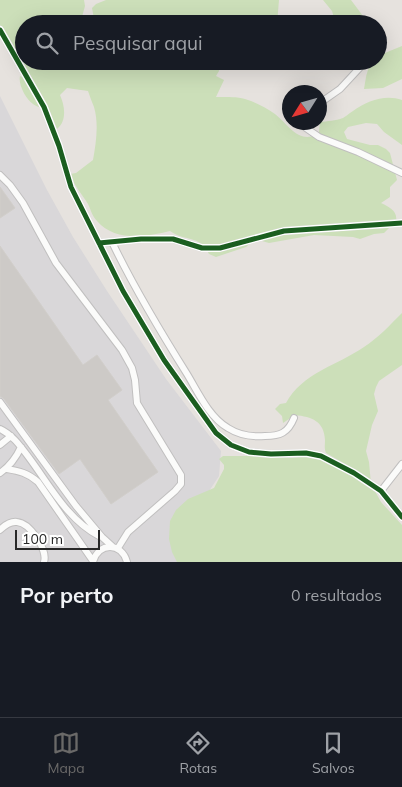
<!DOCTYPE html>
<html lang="pt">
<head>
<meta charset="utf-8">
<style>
	body { margin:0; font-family:Mulish,sans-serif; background:#242831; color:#f1f3f6 }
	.compass { position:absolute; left:282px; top:85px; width:45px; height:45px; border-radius:50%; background:#171b24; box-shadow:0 5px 20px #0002; rotate:233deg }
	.scale { position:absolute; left:15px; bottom:12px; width:85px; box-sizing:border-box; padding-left:5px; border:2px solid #282828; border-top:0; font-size:14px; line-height:18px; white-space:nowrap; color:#282828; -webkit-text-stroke:4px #fff; paint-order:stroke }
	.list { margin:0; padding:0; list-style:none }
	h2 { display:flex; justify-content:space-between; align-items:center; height:65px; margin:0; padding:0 20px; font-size:21px }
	h2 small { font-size:16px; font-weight:400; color:#9ea1a6 }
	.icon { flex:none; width:28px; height:28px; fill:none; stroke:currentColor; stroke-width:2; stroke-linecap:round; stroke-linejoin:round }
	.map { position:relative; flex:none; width:402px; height:562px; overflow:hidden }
	.search { position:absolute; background:#171b24; box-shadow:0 5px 20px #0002; left:15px; right:15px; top:15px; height:55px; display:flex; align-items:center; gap:12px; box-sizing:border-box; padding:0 18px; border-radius:28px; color:#9ea1a6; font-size:19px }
	.sheet { height:155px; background:#171b24 }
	nav { display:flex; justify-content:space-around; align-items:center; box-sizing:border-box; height:70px; border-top:1px solid #363941; background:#171b24; font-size:14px; color:#9ea1a6 }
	nav a { display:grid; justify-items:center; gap:2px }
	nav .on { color:#6a6968 }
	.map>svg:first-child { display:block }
	.industrial { fill:#d9d7d9 }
	.green { fill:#ccdfb9 }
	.building { fill:#cdcac7; stroke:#d1ceca }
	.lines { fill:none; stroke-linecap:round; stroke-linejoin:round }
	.minor-casing { stroke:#c0bfbf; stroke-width:8 }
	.minor { stroke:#fbfbfa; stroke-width:6 }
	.cycleway-casing { stroke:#fff; stroke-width:8 }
	.cycleway { stroke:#1b5e20; stroke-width:5 }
</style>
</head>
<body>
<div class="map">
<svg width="402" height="562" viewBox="0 0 402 562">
	<rect width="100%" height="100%" fill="#e6e2de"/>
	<path class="industrial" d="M 0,96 L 47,190 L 73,237 L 107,291 L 166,379 L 221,451 L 219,476 L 201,503 L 190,562 L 0,562 Z"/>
	<path class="green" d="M 0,0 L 84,0 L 85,6 L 80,24 L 24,24 L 24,61 L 220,61 L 219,71 L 216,76 L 224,80 L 216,97 C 228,97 240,96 251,101 C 258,104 268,109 275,114 C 288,124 297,143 316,135 L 319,132 L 320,122 C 328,121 335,121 343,118 C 347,116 349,113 353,111 C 367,101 385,94 402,100 L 402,145 L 384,132 L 377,124 L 366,123 L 348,127 L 344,132 L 347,139 L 370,145 L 378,145 L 386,149 L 390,153 L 397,180 L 390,187 L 390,197 L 381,203 C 389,207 398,211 396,221 L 384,233 L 374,234 L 360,239 L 353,237 L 314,235 L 269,243 L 255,239 L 246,247 L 216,257 L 209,254 C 199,234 185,242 170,231 C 146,237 115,242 97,221 C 92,216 91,210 88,204 C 81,193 75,187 70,174 L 76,173 L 93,160 C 96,143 99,124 94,107 C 92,102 90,97 88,91 L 67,88 L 60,95 C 65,106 67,121 57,129 C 54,122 52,116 47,111 C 44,107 38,108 33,104 C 26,99 18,85 20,76 L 32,81 L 0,25 Z
		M 106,0 L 279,0 L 277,24 L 95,24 L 92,8 L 96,4 Z
		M 323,0 L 351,0 L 369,24 L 336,24 L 332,11 Z
		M 402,46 L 402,79 L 383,88 L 364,89 C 366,79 366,68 374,61 L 378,61 L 378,57 L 380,55 Z
		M 402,313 L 402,365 L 379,381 L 376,387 L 374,394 L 378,411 L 372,425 L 366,451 L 369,462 L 371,484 L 381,502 L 402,525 L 402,562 L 177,562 L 172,552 L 169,539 L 170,521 L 176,510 L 188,499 L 214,488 L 224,469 L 224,465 L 219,459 L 223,456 L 278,456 L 291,458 L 311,456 L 352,468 L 326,453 C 324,448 325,445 325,440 C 324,421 312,417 295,415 L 283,423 L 282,416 L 275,409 L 280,404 L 286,403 C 302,373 338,365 364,347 C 378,338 390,325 402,313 Z"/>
	<path class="building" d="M 0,187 L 15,208 L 0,218 Z
		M 0,246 L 83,365 L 97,355 L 122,390 L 108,400 L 158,472 L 111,504 L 80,459 L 59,474 L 4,399 L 0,396 Z"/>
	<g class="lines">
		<defs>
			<path id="minor" d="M 0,30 L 44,107 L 59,146 L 71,187 L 123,291 L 164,360 L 216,433 L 231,445 L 249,452 L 271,454 L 306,453 L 321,456 L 354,473 L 381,491 L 402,517
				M 378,46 L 383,39
				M 320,103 L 340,89 L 366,61
				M 305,122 L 306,128 L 319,137 L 358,152 L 402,173
				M 0,175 L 10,185 L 23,203 L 56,263 L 122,350 L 132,368 L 135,380 L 137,403 L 181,475 L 181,484 L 175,491 L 128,532 L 118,548
				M 112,242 C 134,288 160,331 187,374 C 198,392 209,417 228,428 C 239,435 253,437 265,436 C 280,436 288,433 294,418
				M 99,243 L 141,239 L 173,239 L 202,248 L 220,248 L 284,231 L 402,223
				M 0,402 L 76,506 L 102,537 L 113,547
				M 0,429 C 13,435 21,447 30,459 C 50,486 68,520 99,536
				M 0,445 L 11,436
				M 7,469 C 19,471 28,473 38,482 L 93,561
				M 0,473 C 10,466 16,458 21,447
				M 381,491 L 402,464
				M 0,530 C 5,525 10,521 17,522 C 30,523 48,550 44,562
				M 93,562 C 98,542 122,542 127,562"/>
		</defs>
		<use href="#minor" class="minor-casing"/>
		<use href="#minor" class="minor"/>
		<defs>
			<path id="cycleway" d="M 0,30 L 44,107 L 59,146 L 71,187 L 123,291 L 164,360 L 216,433 L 231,445 L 249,452 L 271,454 L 306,453 L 321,456 L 354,473 L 381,491 L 402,517
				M 99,243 L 141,239 L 173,239 L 202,248 L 220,248 L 284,231 L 402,223"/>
		</defs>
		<use href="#cycleway" class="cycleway-casing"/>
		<use href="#cycleway" class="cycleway"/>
	</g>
</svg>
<svg class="compass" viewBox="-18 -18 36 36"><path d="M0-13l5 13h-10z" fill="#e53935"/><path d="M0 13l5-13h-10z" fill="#9ea1a6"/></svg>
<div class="scale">100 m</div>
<div class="search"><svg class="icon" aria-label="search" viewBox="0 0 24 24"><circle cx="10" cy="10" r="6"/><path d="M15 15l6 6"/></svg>Pesquisar aqui</div>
</div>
<section class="sheet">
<h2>Por perto<small>0 resultados</small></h2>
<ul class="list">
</ul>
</section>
<nav>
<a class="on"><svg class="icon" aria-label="map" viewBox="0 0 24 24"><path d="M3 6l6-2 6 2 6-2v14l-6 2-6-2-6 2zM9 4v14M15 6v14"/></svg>Mapa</a>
<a><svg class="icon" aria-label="directions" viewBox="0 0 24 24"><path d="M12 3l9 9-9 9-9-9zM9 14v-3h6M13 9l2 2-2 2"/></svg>Rotas</a>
<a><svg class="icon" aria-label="saved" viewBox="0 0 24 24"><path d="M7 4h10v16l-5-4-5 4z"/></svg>Salvos</a>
</nav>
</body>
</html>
